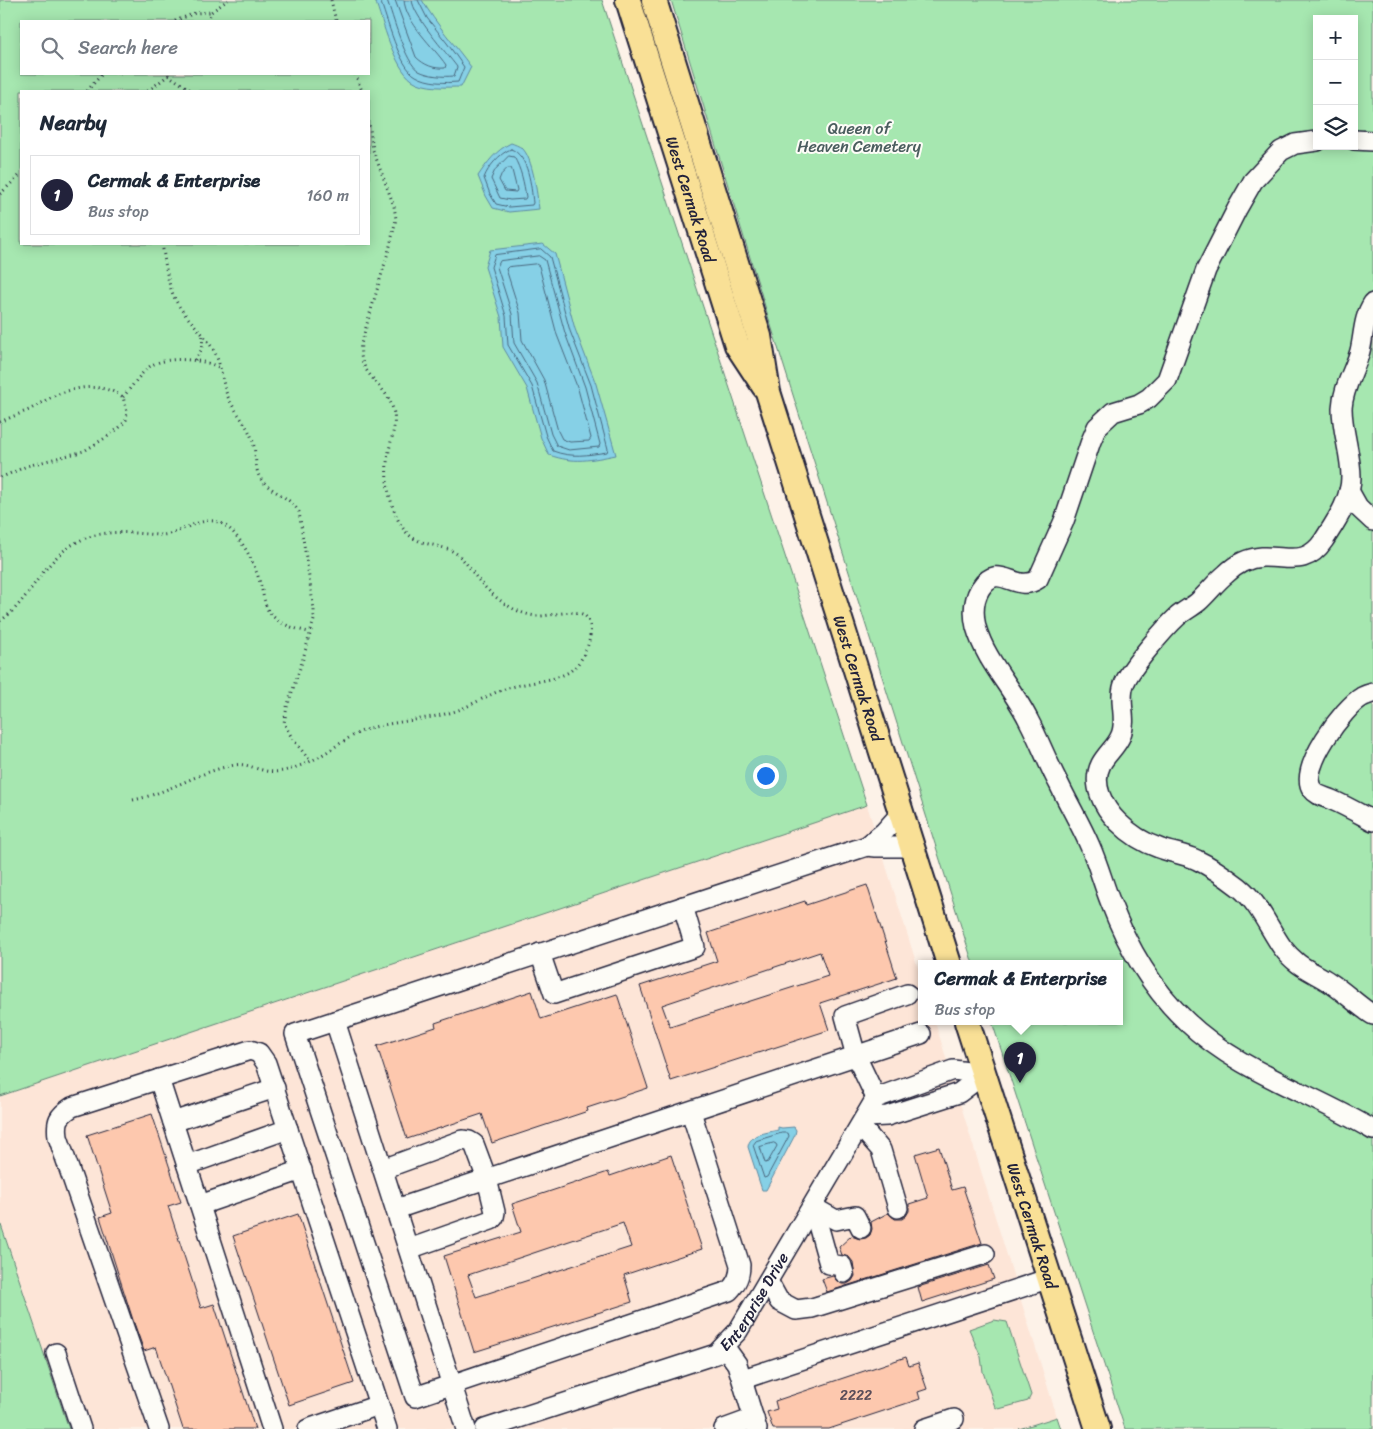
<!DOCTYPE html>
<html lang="en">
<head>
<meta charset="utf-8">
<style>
	body { margin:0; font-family:Sriracha,sans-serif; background:#f2f2f3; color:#1f2937 }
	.controls { position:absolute; right:15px; top:15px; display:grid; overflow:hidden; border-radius:0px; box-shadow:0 2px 12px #0003 }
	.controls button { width:45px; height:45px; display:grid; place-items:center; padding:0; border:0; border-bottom:1px solid #e0e1e3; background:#fff; color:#1f2937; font:25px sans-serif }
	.you { position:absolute; left:765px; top:775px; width:18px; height:18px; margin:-12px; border:4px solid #fff; border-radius:50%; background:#1a73e8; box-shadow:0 0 0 8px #1a73e833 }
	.badge { display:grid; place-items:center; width:32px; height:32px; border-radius:50%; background:#22223b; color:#fff; font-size:16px; font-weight:700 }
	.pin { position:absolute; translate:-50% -41px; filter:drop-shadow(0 1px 2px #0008) }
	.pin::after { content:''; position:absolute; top:26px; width:18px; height:15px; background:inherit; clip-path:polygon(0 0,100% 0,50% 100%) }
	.popup { position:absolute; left:918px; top:960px; width:205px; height:65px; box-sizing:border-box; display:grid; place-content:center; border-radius:0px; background:#fff; filter:drop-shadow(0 1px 4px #0005); font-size:16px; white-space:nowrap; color:#747a83 }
	.popup b { font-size:19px; color:#1f2937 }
	.popup::after { content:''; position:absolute; left:50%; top:100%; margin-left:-10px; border:10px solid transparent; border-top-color:#fff }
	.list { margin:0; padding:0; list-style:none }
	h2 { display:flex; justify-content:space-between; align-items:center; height:65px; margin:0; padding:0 20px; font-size:21px }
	h2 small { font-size:16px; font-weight:400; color:#747a83 }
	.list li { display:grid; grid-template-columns:32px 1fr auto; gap:15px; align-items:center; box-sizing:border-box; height:80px; margin:0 10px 10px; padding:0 10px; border:1px solid #e0e1e3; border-radius:0px }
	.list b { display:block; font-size:19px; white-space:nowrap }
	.list p { margin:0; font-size:16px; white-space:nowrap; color:#747a83 }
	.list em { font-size:16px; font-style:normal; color:#747a83 }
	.icon { flex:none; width:28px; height:28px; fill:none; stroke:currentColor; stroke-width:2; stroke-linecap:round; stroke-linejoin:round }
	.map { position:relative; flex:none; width:1373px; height:1429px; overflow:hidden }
	.search { position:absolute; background:#fff; box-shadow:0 2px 12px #0003; left:20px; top:20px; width:350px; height:55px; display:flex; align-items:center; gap:12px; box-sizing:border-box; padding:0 18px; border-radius:0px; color:#747a83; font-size:19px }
	.panel { position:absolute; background:#fff; box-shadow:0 2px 12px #0003; left:20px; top:90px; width:350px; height:155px; border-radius:0px }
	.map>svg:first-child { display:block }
	.built { fill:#fde5d7 }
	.green { fill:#a6e7b0; stroke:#648476; fill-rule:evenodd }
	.water { fill:#86d0e6; stroke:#5e8aa2 }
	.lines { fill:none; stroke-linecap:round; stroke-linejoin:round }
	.shore { stroke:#4a687f; stroke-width:1 }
	.building { fill:#fdc8ae; stroke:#22223b; fill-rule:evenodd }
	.minor-casing { stroke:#22223b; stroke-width:22 }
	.major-casing { stroke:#22223b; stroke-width:28 }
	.path { stroke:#22223b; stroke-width:3; stroke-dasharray:1 4; stroke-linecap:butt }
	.minor { stroke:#fdfcf7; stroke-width:19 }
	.major { stroke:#f9e096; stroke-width:24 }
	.labels { text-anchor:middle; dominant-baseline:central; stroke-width:4; stroke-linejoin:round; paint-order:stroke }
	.number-label { font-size:14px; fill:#594c58 }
	.park-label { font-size:16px; fill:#4a5d5e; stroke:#fdfcf7 }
	.street-label { font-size:16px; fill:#22223b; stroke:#fdfcf7 }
</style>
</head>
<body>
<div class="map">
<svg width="1373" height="1429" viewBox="0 0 1373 1429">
	<rect width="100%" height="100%" fill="#fdf2e8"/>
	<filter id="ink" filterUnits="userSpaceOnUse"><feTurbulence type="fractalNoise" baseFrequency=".02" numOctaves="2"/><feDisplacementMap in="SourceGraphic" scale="10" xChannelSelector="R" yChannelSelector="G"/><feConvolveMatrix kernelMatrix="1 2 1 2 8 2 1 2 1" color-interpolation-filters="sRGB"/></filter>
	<g filter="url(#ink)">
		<path class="built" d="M 867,805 L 921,978 L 921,1022 L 935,1022 L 1057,1417 L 1019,1429 L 69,1429 L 0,1222 L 0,1096 Z"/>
		<path class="green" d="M 0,0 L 602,0 L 867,805 L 0,1096 ZM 21,21 L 369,21 L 369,74 L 21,74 ZM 21,91 L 369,91 L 369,244 L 21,244 Z
			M 671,0 L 1373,0 L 1373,1429 L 1125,1429 L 992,1022 L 1119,1022 L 1119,964 L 973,964 L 768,316 ZM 1317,19 L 1354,19 L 1354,146 L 1317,146 Z
			M 0,1222 L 69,1429 L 0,1429 Z
			M 994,1320 L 1007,1322 L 1031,1395 L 1028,1401 L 999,1409 L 995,1407 L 983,1372 L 981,1357 L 969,1329 Z
			M 1057,1417 L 1061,1429 L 1019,1429 Z"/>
		<path class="water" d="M 375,0 L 422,0 C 436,24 455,45 471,67 L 461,87 C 447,87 425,89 412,80 C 394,67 383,22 375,0 Z
			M 511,143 C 514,144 519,146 522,148 C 533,158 537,194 539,209 L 509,212 L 493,208 L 486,196 L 478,176 C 487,163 496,150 511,143 Z
			M 543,244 L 555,254 L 575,329 L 596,384 L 616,455 C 590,460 575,464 549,455 L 541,438 L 527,388 L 503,347 L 501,317 L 485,267 L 490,250 Z
			M 778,1127 L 782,1128 L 794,1127 L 796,1130 L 795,1135 L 766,1190 L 762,1190 L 748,1147 C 749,1134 766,1133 778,1130 Z"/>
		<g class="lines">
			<path class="shore" d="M 380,0 C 387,18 399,67 416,76 C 428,83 445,83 458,82 L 464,67 L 447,43 L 427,18 L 418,0
				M 387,0 C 393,16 405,63 419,71 C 429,76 443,77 454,76 L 457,67 C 446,52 413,16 412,0
				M 395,0 L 416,57 C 424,65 434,69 445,68 L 446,65 C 434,47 405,22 404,0
				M 511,149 C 529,156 531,186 533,203 L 532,205 L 509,207 L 496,204 L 490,194 L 484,178 C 488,167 500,153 511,149 Z
				M 509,156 L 514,157 C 521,169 524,183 526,197 L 525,199 L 510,200 L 500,198 L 491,179 L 495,170 Z
				M 508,168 L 511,168 L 512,170 L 517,190 L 516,192 L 505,191 L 499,180 L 501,175 Z
				M 541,249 L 550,257 L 570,331 L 591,385 L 608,449 L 607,452 C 588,455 571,458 553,451 L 546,436 L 532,386 L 508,345 L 506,316 L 491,267 L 495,255 Z
				M 539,256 L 545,260 L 565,333 L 585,387 L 600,444 L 599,447 L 569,450 L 557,446 L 551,434 L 537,383 L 514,343 L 512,314 L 497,267 L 500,261 Z
				M 536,264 L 539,266 L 557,335 L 578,389 L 591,438 L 589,441 L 570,442 L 562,439 L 558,431 L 544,380 L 522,340 L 520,313 L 506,269 L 508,267 Z
				M 782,1133 L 788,1133 L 789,1136 L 767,1177 L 764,1178 L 753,1145 L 756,1141 Z
				M 774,1143 L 776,1144 L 777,1146 L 768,1162 L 765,1163 L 760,1147 Z"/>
		</g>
		<path class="building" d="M 867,885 L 897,978 L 820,1003 L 829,1030 L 671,1081 L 640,986 L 717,961 L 708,933 L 805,901 L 806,905 ZM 820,952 L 828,976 L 670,1027 L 662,1005 Z
			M 532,991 L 541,1019 L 617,994 L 648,1088 L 587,1108 L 588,1111 L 492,1143 L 482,1114 L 407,1139 L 377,1046 L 436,1027 L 435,1023 Z
			M 152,1114 L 181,1202 L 168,1206 L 201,1308 L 214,1304 L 255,1429 L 183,1429 L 156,1347 L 144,1351 L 133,1320 L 100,1217 L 112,1213 L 87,1135 Z
			M 939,1147 L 952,1190 L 963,1187 L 982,1243 L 827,1292 L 822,1279 L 833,1276 L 837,1281 L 842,1284 L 847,1284 L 852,1281 L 855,1276 L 853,1262 L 849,1257 L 842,1255 L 839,1247 L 851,1236 L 860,1239 L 866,1238 L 870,1235 L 872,1229 L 871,1222 L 888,1213 L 895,1219 L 902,1219 L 906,1216 L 909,1211 L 909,1204 L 928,1198 L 915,1154 Z
			M 671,1155 L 702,1249 L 624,1275 L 632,1302 L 474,1352 L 444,1256 L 521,1232 L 512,1204 L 608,1172 L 610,1176 ZM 623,1223 L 631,1247 L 476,1297 L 468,1275 Z
			M 298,1214 L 354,1383 L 289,1405 L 233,1236 Z
			M 989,1265 L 994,1279 L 922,1302 L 918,1287 Z
			M 906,1357 L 909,1366 L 918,1363 L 927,1389 L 918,1392 L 920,1399 L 829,1429 L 773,1429 L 767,1412 L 777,1409 L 775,1401 Z"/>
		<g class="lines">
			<defs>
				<g id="minor">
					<path d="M 1354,140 L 1373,141"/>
					<path d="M 1317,141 L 1295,144 L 1281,151 L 1253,181 L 1237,209 L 1206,270 L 1167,380 L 1149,398 L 1139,404 L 1113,412 L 1097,427 L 1091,441 L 1064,521 L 1038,579 C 1015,595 999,559 980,589 C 973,601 973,614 976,627 C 986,662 1013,688 1029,721 C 1040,742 1048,764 1059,784 C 1069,805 1081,825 1090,846 C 1098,864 1103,883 1110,901 C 1127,946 1151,988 1186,1021 C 1239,1072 1312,1093 1373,1130"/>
					<path d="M 1373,303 C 1363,318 1364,335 1360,351 C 1355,370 1343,387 1342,408 C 1342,431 1351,454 1351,477 C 1351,500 1336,521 1324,540 C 1306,567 1288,556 1262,557 C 1248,558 1236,564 1226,574 C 1216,582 1208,593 1198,602 C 1192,607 1184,611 1178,616 C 1165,628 1132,666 1125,682 C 1117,699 1128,718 1121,735 C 1117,746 1107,753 1101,764 C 1091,784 1103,807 1118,822 C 1129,833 1144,843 1159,848 C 1172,853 1185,854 1197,860 C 1212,867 1226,877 1239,887 C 1259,903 1268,927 1282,947 C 1297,967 1310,970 1329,982 C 1345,992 1357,1005 1373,1015"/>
					<path d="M 1349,491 L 1358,507 L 1373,521"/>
					<path d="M 1373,693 C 1370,694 1365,695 1362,697 C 1344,707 1298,769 1312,789 C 1317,796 1325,797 1332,800 C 1346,806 1360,814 1373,821"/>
					<path d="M 867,846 L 876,847 L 912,847"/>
					<path d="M 540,953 L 554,994 L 695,947 L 683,906"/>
					<path d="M 335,1021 L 466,1429"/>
					<path d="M 159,1079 L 272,1429"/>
					<path d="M 876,1098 L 856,1056 L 845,1016 L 907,994"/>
					<path d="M 691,1112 L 740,1265 C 740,1276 737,1283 729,1291 L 415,1397 L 295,1034 L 867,846 L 884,832 L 901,813"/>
					<path d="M 867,1117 L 887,1116 L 959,1093 L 984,1074"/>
					<path d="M 173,1122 L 275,1088"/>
					<path d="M 861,1127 L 881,1150 L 898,1208"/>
					<path d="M 187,1165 L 288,1129"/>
					<path d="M 383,1169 L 462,1140 L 469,1141 L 474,1144 L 487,1179 L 495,1212 L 494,1217 L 491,1220 L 409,1249"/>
					<path d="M 200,1205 L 302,1170"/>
					<path d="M 813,1207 L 829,1264 L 842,1266 L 844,1273"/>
					<path d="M 813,1207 L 836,1220 L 855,1216 L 861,1228"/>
					<path d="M 396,1209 L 921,1034"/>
					<path d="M 768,1281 L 779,1301 L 796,1310 L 812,1308 L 985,1254"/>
					<path d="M 724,1346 L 737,1364 L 757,1429"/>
					<path d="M 56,1353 L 81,1429"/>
					<path d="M 743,1379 L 1050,1278"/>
					<path d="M 159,1429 L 58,1137 C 56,1121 58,1116 72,1107 L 250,1050 L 259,1053 L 266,1063 L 387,1429"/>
					<path d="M 308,1429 L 379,1405"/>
					<path id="s1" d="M 485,1429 L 716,1354 L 738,1331 L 876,1098 L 953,1070 L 984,1074"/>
					<path d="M 724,1429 L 754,1418"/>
					<path d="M 924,1429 L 954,1419"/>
				</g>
				<g id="major">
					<path id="s2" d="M 628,0 L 737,345 L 764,386"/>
					<path id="s3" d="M 654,0 L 759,336 L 768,392 L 949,964"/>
					<path id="s4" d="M 967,1022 L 1098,1429"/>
				</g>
			</defs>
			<use href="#minor" class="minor-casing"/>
			<use href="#major" class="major-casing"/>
			<path class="path" d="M 331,0 L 336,21
				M 175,21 L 195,13 L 211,12
				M 208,21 L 211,12 L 228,0
				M 355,74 L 362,91
				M 168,75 L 192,91
				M 87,91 L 102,74
				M 148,91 L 170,74
				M 0,194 L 21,174
				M 162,244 C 166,266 167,287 179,306 C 190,323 207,335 216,355 C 221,367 222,380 226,392 C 232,410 248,423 253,442 C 256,453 255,467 259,476 C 267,491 289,495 299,512 L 314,610 L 314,620 L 302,662 L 287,707 L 284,723 L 292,738 L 311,762
				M 195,360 L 202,349 L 203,334
				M 123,397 C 132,387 141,372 152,365 C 168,356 205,359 220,368
				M 0,422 C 9,418 19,414 29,410 C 38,405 47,399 56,395 C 78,386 103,383 123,397 L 127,412 L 126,420 L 120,427 L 110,435 L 84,451 L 27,466 L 0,478
				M 0,621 C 30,602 41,561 77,542 C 103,528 131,533 159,535 C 178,536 194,519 214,521 C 236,524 255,563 260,583 C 263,592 264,604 269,612 C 278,624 295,629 309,632
				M 133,800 C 169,793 199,771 235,765 C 245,763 253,768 262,770 C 275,774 287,771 299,766 C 326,757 347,734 374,727 C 399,721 424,720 449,713 C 469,708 486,695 505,689 C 524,682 552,682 569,672 C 583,663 597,634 587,618 C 579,606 550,617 537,616 C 515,614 496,599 481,583 C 473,574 467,562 457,554 C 442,543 419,547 406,532 C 396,521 391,502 388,489 C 386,476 386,463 389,451 C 391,439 396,426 394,414 C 389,383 357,378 361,344 L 390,246 L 396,219 L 394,206 L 373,150 L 369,122"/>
			<use href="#minor" class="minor"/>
			<use href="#major" class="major"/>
		</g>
	</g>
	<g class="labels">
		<g class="number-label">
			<text x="856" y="1395">2222</text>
		</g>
		<g class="park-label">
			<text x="859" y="128">Queen of<tspan x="859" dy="18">Heaven Cemetery</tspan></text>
		</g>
		<g class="street-label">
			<text stroke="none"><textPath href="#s2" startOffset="209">West Cermak Road</textPath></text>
			<text stroke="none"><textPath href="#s3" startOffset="709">West Cermak Road</textPath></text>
			<text stroke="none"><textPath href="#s4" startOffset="214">West Cermak Road</textPath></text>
			<text stroke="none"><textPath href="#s1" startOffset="308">Enterprise Drive</textPath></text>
		</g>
	</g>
</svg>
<div class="controls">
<button>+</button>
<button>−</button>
<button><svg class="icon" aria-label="layers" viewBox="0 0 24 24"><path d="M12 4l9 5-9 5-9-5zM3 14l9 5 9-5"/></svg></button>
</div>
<div class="you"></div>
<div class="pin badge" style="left:1020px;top:1083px">1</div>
<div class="popup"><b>Cermak &amp; Enterprise</b>Bus stop</div>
<div class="search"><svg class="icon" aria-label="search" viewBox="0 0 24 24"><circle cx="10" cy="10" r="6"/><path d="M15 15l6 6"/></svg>Search here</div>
<section class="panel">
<h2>Nearby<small></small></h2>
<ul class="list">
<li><span class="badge">1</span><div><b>Cermak &amp; Enterprise</b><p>Bus stop</p></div><em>160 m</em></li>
</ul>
</section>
</div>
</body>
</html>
